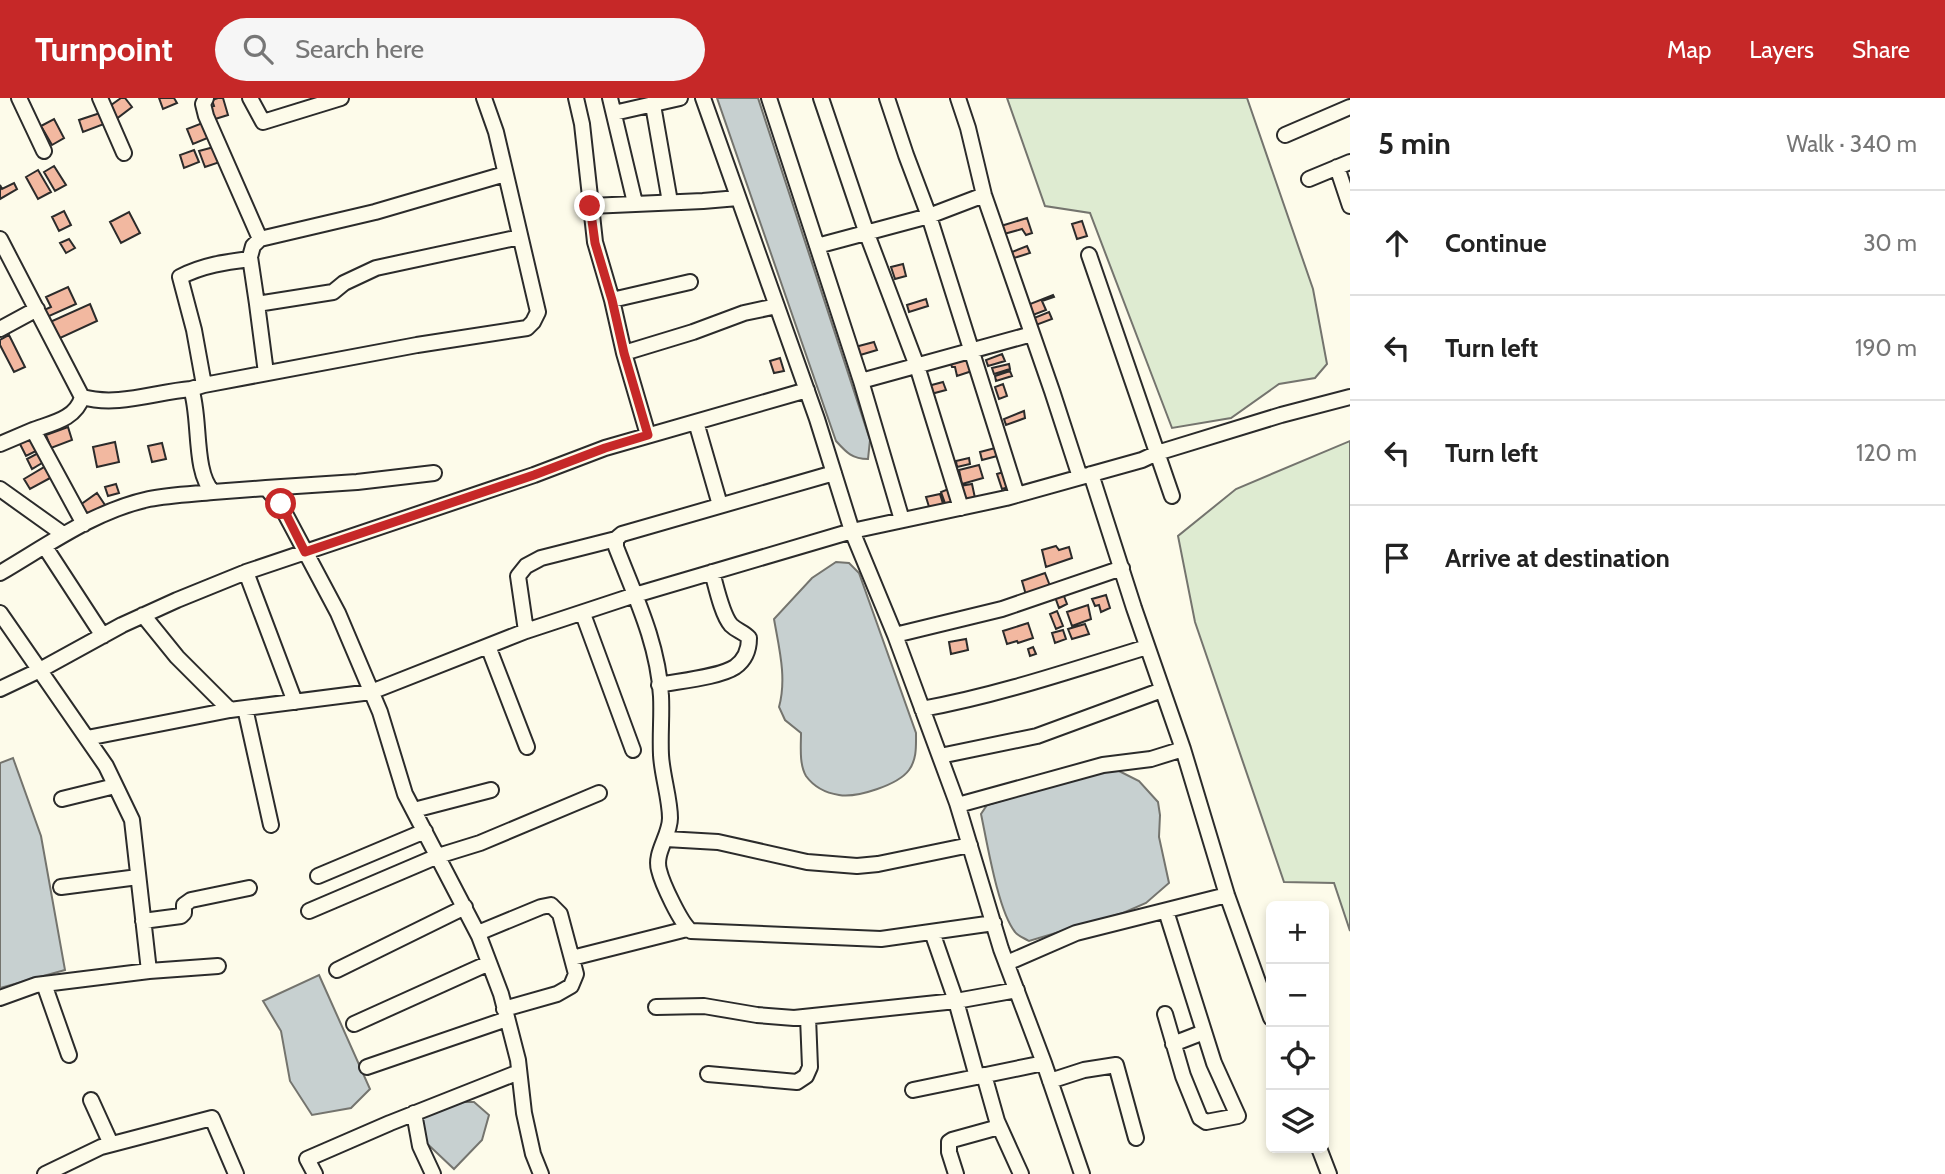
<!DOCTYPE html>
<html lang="en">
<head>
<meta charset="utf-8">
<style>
	body { margin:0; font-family:Cabin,sans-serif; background:#f6f6f6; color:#222 }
	.controls { position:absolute; right:21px; bottom:21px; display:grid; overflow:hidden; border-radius:10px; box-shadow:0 4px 10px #0003 }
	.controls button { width:63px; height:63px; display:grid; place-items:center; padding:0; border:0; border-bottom:2px solid #e0e0e0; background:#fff; color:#222; font:35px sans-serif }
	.stop { position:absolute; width:21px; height:21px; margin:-16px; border:5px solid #c62828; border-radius:50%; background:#fff }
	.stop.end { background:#c62828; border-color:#fff; box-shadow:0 2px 7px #0008 }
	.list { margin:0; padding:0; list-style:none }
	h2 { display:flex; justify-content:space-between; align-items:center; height:91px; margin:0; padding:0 28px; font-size:30px }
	h2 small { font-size:23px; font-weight:400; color:#767676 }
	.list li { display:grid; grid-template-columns:46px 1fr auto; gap:21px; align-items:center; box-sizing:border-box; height:105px; padding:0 28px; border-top:2px solid #e0e0e0 }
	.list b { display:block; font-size:26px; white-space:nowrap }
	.list em { font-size:23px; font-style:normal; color:#767676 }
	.icon { flex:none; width:38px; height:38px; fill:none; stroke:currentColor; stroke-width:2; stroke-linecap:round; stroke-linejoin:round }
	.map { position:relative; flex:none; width:1350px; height:1076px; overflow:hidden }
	header { display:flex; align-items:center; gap:42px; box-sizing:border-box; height:98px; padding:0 35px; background:#c62828; color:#fff }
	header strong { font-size:33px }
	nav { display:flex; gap:38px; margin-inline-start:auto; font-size:24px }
	.search { width:490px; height:63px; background:#f6f6f6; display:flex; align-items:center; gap:18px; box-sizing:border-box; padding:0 24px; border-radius:38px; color:#767676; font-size:26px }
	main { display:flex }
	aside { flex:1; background:#fff }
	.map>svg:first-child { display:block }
	.green { fill:#deebd1; stroke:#74746e; stroke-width:2 }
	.water { fill:#c7d0d0; stroke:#74746e; stroke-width:2 }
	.building { fill:#f2b8a0; stroke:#2b2b2b; stroke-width:2 }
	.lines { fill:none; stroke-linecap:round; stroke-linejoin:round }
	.minor-casing { stroke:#2b2b2b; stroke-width:18 }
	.minor { stroke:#fdfbea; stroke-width:14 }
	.route { stroke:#c62828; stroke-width:9 }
</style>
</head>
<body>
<header>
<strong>Turnpoint</strong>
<div class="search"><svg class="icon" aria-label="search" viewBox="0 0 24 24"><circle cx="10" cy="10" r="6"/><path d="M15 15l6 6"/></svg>Search here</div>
<nav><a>Map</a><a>Layers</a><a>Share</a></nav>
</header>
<main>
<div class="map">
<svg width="1350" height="1076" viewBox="0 0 1350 1076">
	<rect width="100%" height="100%" fill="#fdfbea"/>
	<path class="green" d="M 1007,0 L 1247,0 L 1313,191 L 1327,266 L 1315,280 L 1279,286 L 1231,320 L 1172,330 L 1090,115 L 1045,108 Z
		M 1350,343 L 1350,833 L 1334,785 L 1284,784 L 1195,524 L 1178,438 L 1236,391 Z"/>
	<path class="water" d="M 717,0 L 758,0 L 870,342 L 868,361 C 852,361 846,354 836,343 Z
		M 836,464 L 849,465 L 859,475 L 916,635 C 916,648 917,661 909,672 C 898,687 857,700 839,697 C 826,695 814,689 806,678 C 799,666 801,648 801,635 L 785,622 L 779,609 C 787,580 779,550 774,521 L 812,480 Z
		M 13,660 L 41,738 L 65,872 L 0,890 L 0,665 Z
		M 1113,670 L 1139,683 L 1158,704 L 1160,717 L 1159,739 L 1169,785 L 1146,805 L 1123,815 L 1029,843 C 1024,840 1018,838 1015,834 C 998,813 987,744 981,716 L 987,707 Z
		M 319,877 L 370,991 L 351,1010 L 312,1017 L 290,983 L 281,933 L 263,903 Z
		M 449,1004 L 474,1004 L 489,1017 L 482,1042 L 454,1071 L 420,1039 L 424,1015 Z"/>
	<path class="building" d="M 121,0 L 125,0 L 132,9 L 115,22 L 107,10 Z
		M 159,0 L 174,0 L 177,5 L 163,11 Z
		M 218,0 L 223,0 L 228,17 L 212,22 L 208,9 L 214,8 L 212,2 Z
		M 100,15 L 104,26 L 83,34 L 79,22 Z
		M 54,21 L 64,40 L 52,47 L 41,28 Z
		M 205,24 L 210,39 L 193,46 L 187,31 Z
		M 214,49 L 220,64 L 205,69 L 199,53 Z
		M 194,52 L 199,64 L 184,70 L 180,57 Z
		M 54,68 L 66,87 L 55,93 L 44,74 Z
		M 38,72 L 51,94 L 38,101 L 26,79 Z
		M 14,85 L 17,91 L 0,101 L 0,87 L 2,91 Z
		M 64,113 L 71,127 L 59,133 L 52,119 Z
		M 129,114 L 140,135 L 121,145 L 110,124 Z
		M 1027,120 L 1032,135 L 1026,137 L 1022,131 L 1004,136 L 1001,128 Z
		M 1082,123 L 1087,138 L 1077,141 L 1072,126 Z
		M 69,141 L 75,150 L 66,155 L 60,145 Z
		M 1027,148 L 1030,155 L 1014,160 L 1012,154 Z
		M 903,166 L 906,178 L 895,181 L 891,169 Z
		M 68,189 L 76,206 L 47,219 L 44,212 L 51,209 L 46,199 Z
		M 1053,197 L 1054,199 L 1042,203 L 1046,212 L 1033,217 L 1030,206 Z
		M 926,201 L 928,208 L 909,214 L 907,207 Z
		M 90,206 L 97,223 L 58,241 L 50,224 Z
		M 1049,214 L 1052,221 L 1036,227 L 1034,220 Z
		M 9,237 L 25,269 L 14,274 L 0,247 L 0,242 Z
		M 874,244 L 877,252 L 857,258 L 855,249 Z
		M 1002,256 L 1005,263 L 988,268 L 986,262 Z
		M 970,257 L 975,272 L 957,278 L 955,269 L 952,269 L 950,263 Z
		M 780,260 L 784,273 L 774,275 L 770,263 Z
		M 1009,266 L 1010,271 L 994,276 L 992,270 Z
		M 1010,273 L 1012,278 L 996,283 L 995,278 Z
		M 943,284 L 946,292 L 931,296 L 928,288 Z
		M 1003,286 L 1007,298 L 999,301 L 995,289 Z
		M 1024,313 L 1025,320 L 1006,327 L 1004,321 Z
		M 68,329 L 72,342 L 51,350 L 46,337 Z
		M 33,338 L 40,351 L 26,358 L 20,346 Z
		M 115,344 L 119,364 L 97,369 L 93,349 Z
		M 162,345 L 166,361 L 152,364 L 148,348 Z
		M 999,349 L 1001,357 L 982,362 L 980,354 Z
		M 42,353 L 47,362 L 32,371 L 27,361 Z
		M 969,360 L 970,366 L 957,369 L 956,363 Z
		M 979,367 L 983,380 L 962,386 L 959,372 Z
		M 46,368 L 52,379 L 30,391 L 24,381 Z
		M 1007,373 L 1012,388 L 1002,391 L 997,376 Z
		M 116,386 L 119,395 L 108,398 L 105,389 Z
		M 972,386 L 975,400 L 963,403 L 960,388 Z
		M 951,390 L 955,407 L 946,408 L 941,394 Z
		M 97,395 L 107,410 L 90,422 L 80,407 Z
		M 940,396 L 944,409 L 930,412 L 926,399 Z
		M 1056,448 L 1059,452 L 1069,449 L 1072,460 L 1046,469 L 1042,452 Z
		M 1045,475 L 1050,488 L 1026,497 L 1022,483 Z
		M 1062,493 L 1067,506 L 1059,510 L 1054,496 Z
		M 1106,497 L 1110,510 L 1101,514 L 1099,507 L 1095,508 L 1092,501 Z
		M 1088,507 L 1091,521 L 1072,528 L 1067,514 Z
		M 1057,513 L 1063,528 L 1056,531 L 1050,516 Z
		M 1028,525 L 1033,540 L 1018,545 L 1017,543 L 1007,546 L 1003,533 Z
		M 1085,526 L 1089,536 L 1072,541 L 1068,531 Z
		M 1063,532 L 1066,541 L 1055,545 L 1052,535 Z
		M 966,541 L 968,552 L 951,556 L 949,544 Z
		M 1033,549 L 1036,556 L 1030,558 L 1028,551 Z"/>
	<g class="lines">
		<defs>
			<path id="minor" d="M 19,0 L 44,53
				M 100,0 L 124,55
				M 206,0 L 203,6 L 206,18 L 260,141
				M 250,0 L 263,24 L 341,0
				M 576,0 L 582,26 L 595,144 L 612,202 L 624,255 L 648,337
				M 610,0 L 635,105
				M 769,0 L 861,283 L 902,422
				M 821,0 L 867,136 L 917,268 L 961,410
				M 887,0 L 906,57 L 929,118 L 1017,397
				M 958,0 L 968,30 L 984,97 L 1052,293 L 1080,379
				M 653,7 L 670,104
				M 614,15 L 680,0
				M 1285,37 L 1350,9
				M 1337,69 L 1350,108
				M 1309,81 L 1350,64
				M 590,108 L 703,103 L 738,100
				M 0,141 L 82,299 C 118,309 155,294 191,291 C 201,318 193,375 213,394 L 266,390 L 280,406 L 338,515 L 380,614 L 405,696 L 479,838 L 501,896 L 518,962 L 524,1015 L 533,1056 L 541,1076
				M 817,148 L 929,118 L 984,97
				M 1089,157 L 1172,398
				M 612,202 L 690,184
				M 257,206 L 250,159 L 253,148 L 260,141 L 375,114 L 505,76
				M 0,231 L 37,211
				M 624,255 L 693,234 L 744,215 L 777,208
				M 266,275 L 257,206 L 333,194 L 344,185 L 376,170 L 520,139
				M 861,283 L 1032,236
				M 204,287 L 194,232 L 180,179 C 203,167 226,164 250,161
				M 191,291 L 204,287 L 417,247 L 527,230 L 533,224 L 538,214 L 496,34 L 484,0
				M 696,324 L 720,407
				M 33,332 C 52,325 76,321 82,299
				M 0,346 L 33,332 L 84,426
				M 834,375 L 622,436 L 616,441 L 616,449 C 635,498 658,545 661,598 C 662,617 660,637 661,657 C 662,677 670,701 670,720 C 670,738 654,755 659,772 C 662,785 681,826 691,833 L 881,841 L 994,825
				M 1091,376 L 1134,510 L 1183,651 L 1227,797 L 1271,920
				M 266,390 L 357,384 L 434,375
				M 0,391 L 63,436
				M 45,449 L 103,538
				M 246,474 L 295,604
				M 0,475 C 48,447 94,413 149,401 C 169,397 192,396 213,394
				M 0,515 L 106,668 L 132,722 L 149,873 L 36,887 L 0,900
				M 583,516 L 633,652
				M 143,517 L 177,559 L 230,612
				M 526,533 L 518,478 L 526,468 L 541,460 L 616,441
				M 895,537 L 1002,511 L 1122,470
				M 488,548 L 527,649
				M 659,587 C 679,583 720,579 735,569 C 745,562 749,552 749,540 C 744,534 737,533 731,527 C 722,517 716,488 712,474
				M 0,591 L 40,572 L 122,527 L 177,502 L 246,474 L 534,377 L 605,350 L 807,292
				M 245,610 L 271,727
				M 922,611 C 999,597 1072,572 1147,549
				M 87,640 L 230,612 L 371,594 L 526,533 L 635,497 L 852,433 L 817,321 L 703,0
				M 940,658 L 1037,638 L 1162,592
				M 62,701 L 115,688
				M 958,707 L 1103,667 L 1151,661 L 1183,651
				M 414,712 L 491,692
				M 666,741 L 718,744 L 807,764 L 857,768 L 878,766 L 970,747
				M 318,778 L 425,733
				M 61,789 L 138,779
				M 309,813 L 438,758 L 480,745 L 599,695
				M 143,823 L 181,818 L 184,815 L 184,807 L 191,802 L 249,790
				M 932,834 L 956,903 L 977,979
				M 478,835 L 541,809 L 551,807 L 560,816 L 576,876 L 571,888 L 557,896 L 504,911
				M 572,860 L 687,831
				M 1007,865 L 1076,835 L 1227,797
				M 337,872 L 465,809
				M 149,873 L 218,868
				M 44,886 L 69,957
				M 656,909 L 704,908 L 757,917 L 794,920 L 956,903 L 1017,892
				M 1165,916 L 1183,978 L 1200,1020 L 1206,1024 L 1238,1018 L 1214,965 L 1166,813
				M 354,926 L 489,865
				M 1173,946 L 1204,934
				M 367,969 L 507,921
				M 708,976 L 797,984 L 806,978 L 810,969 L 808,919
				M 984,977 L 997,1023 L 1021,1076
				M 1050,983 L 1084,972 L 1116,967 L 1136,1040
				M 913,992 L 1044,965
				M 91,1002 L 111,1046
				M 414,1015 L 420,1048 L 433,1076
				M 1319,1050 L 1329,1076
				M 45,1076 L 101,1049 L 212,1020 L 236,1076
				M 315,1076 L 307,1061 L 390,1025 L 519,974
				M 956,1076 L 949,1054 L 949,1044 L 952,1042 L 999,1029
				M 1082,1076 L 1044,965 L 1001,851 L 957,705 L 895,537 L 852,433 L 1006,400 L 1142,362 L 1157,355 L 1281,317 L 1350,299"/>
		</defs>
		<use href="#minor" class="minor-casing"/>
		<use href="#minor" class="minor"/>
	</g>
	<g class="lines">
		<path class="route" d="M 281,406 L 305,454 L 534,377 L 605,350 L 648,337 L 624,255 L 612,202 L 595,145 L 590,108"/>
	</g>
</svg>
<div class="controls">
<button>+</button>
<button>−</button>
<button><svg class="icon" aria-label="locate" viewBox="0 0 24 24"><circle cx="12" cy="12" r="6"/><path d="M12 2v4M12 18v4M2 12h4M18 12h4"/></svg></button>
<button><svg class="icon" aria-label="layers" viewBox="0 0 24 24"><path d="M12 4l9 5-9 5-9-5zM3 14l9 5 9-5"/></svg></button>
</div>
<div class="stop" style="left:281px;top:406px"></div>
<div class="stop end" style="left:590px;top:108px"></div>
</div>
<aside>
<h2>5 min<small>Walk · 340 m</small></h2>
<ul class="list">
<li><svg class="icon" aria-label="ahead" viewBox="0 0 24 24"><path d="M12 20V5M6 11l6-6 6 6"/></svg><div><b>Continue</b></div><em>30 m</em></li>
<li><svg class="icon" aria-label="left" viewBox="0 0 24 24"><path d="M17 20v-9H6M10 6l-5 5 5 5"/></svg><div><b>Turn left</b></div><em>190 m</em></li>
<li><svg class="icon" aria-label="left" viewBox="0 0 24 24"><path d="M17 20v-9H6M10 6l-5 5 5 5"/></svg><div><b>Turn left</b></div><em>120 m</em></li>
<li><svg class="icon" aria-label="arrive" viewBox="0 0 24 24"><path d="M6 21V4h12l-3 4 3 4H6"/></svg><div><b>Arrive at destination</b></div></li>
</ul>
</aside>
</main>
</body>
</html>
